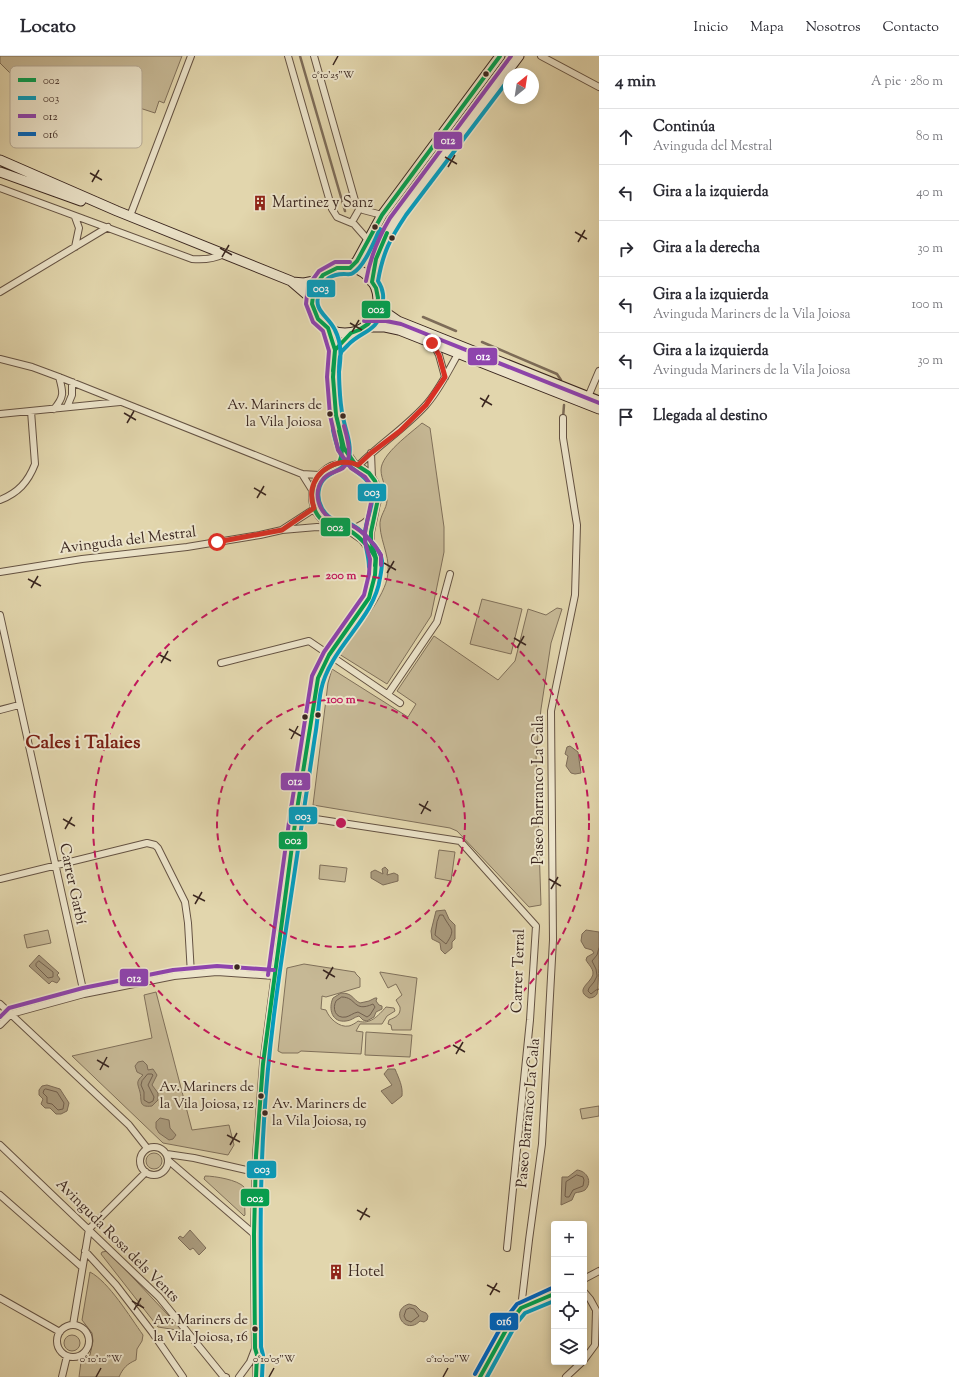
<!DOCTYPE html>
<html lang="es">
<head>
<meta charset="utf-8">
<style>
	body { margin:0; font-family:"Sorts Mill Goudy",serif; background:#f2f2f3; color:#2b2b33 }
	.controls { position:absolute; right:12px; bottom:12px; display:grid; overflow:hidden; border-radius:4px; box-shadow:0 2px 10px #0003 }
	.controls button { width:36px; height:36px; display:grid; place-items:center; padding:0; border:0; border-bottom:1px solid #e1e1e2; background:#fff; color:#2b2b33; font:20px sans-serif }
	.compass { position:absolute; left:503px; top:12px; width:36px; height:36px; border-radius:50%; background:#fff; box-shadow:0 2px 10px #0003; rotate:30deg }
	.stop { position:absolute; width:12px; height:12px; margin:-9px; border:3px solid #d93025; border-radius:50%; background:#fff }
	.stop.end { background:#d93025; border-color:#fff; box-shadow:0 1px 4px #0008 }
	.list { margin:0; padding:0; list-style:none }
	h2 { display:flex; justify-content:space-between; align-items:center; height:52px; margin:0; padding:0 16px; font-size:17px }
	h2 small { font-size:13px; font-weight:400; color:#7c7c81 }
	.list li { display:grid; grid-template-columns:26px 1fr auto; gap:12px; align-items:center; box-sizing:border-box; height:56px; padding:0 16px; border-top:1px solid #e1e1e2 }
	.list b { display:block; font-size:15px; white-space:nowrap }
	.list p { margin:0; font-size:13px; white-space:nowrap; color:#7c7c81 }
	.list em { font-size:13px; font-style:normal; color:#7c7c81 }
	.icon { flex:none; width:22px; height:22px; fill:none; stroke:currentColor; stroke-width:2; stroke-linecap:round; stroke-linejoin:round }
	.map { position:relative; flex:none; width:599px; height:1321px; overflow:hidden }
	header { display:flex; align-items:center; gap:24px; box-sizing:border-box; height:56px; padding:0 20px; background:#fff; border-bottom:1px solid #e1e1e2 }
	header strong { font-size:19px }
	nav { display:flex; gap:22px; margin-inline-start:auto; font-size:14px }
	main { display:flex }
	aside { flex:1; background:#fff }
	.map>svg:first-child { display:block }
	.green { fill:#c6b895; stroke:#80705a }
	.water { fill:#a99a7d; stroke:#7d6c58 }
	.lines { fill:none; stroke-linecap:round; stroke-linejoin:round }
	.shore { stroke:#72604e; stroke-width:1 }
	.stream { stroke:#7d6c58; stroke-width:2.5 }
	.street-casing { stroke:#655343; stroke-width:8 }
	.secondary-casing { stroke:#3b2720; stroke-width:11 }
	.street { stroke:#ece4ca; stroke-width:6 }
	.secondary { stroke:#ece4ca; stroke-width:9 }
	.bus-1-casing { stroke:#ece4ca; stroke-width:7 }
	.bus-2-casing { stroke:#ece4ca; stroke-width:7 }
	.bus-3-casing { stroke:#ece4ca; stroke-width:7 }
	.bus-4-casing { stroke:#ece4ca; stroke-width:7 }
	.bus-1 { stroke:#03a04f; stroke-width:4 }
	.bus-2 { stroke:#069cbd; stroke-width:4 }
	.bus-3 { stroke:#8e44ad; stroke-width:4 }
	.bus-4 { stroke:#0065bd; stroke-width:4 }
	.route { stroke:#d93025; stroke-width:5 }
	.ticks { fill:none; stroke:#3b2720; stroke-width:1.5 }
	.ring { fill:none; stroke:#c2185b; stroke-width:2; stroke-dasharray:7 5 }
	.bus-dot { fill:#3b2720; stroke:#ece4ca; stroke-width:1.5 }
	.labels { text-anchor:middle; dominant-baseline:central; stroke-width:4; stroke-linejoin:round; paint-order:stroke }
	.bus-label { font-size:14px; fill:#3b2720; stroke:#ece4ca; text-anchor:end }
	.poi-label { font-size:15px; fill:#3b2720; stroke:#ece4ca; text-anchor:start }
	.street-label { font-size:15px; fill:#3b2720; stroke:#ece4ca }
	.district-label { font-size:19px; font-weight:bold; fill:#7a1f14; stroke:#ece4ca }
	.key { fill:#ece4ca; stroke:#b7ab97; stroke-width:1 }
	.key-label { font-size:11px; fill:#3b2720 }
	.ticks-label { font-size:10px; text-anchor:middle; fill:#3b2720; stroke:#ece4ca; stroke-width:4; stroke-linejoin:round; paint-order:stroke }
	.centre { fill:#c2185b; stroke:#ece4ca; stroke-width:2 }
	.ring-label { font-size:12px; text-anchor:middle; font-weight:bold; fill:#c2185b; stroke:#ece4ca; stroke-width:4; stroke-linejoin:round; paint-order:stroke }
	.line-badge { stroke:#ece4ca; stroke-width:1.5 }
	.badge-label { font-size:11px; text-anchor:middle; font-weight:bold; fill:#fff }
</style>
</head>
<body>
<header>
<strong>Locato</strong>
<nav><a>Inicio</a><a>Mapa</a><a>Nosotros</a><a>Contacto</a></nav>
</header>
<main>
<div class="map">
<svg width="599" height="1321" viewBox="0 0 599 1321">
	<rect width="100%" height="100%" fill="#e2d6ad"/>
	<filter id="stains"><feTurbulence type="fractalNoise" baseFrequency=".005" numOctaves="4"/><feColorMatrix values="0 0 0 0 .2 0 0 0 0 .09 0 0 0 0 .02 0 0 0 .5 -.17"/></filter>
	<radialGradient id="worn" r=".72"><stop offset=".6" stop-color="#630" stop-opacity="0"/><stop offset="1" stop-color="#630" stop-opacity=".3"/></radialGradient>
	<path class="green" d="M 0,0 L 182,0 L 164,47 L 159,45 L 155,57 L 112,43 L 96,35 L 90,29 L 61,26 L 46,26 L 15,22 L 0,7 Z
		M 422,367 L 430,372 L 444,471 L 444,496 L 431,560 L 387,628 L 339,598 C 353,579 382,545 387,523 C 392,504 381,488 380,470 C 379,460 387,453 387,444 C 388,433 381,424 381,414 C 381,398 411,377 422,367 Z
		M 482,543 L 522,553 L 511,598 L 470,588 Z
		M 557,552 L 562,553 L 551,587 L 541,653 L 536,697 L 541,849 L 529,851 L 457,775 L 450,772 L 313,749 L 328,627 L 332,613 L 408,661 L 416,648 L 397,635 L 434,580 L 498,624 L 515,605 L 528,553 L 546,559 Z
		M 439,794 L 455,796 L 451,825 L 435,822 Z
		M 320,809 L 347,812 L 345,826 L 319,823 Z
		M 48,874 L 51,887 L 27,892 L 24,879 Z
		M 304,908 L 355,916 L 356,918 L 360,922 L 360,931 L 326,941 L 322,940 L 321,953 L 326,954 C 329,962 339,972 349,970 C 352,969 356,967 358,965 C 370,969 378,960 386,951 L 394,952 L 395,955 L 387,960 L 382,968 L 360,968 L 356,975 L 363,976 L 361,998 L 301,995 L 298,997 L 282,997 L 278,995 L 287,912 Z
		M 380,916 L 417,922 L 411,974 L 392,974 L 391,969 L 388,968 L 389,964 C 396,961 401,959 400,951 L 396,944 L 402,939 L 396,928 L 388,932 L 380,917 Z
		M 156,936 L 192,1074 L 229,1069 L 234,1089 L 228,1099 L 163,1087 L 72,1000 L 152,982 L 144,939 Z
		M 366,976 L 412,979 L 410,1001 L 365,999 Z
		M 599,1050 L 599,1060 L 582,1063 L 580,1053 Z
		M146 1105a8 8 0 1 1 16 0a8 8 0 1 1-16 0Z
		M 205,1120 C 215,1120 238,1124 244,1131 L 245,1159 L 244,1160 L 242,1158 L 204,1123 Z
		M 108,1195 L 183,1275 L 158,1271 L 101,1198 L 102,1196 Z
		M 90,1216 C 109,1226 130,1261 143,1279 L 142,1285 L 137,1293 L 136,1304 C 127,1308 123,1312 119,1321 L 79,1321 L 81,1306 L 90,1299 L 93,1285 L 92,1277 L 82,1264 Z
		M64 1287a8 8 0 1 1 16 0a8 8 0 1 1-16 0Z"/>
	<path class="water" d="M 570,690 L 578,696 L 581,717 L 575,718 L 571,717 L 566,710 L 568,700 L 565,698 L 567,691 Z
		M 385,811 L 388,814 L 387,819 L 394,817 L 398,819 L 398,825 L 383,829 L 371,822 L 371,816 L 375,814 L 383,818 L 382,813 Z
		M 445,854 L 449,863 L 455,869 L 455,883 L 452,886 L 452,892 L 445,898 L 441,894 L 440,887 L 432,883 L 431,875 L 436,855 Z
		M 586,874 L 599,876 C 599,889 599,928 597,938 C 596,940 593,942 589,942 C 588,941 585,940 584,938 C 579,931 593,925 593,917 C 593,912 588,908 586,904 L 587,901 L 594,897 L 592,894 L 585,892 L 581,885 L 582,878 Z
		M 39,899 L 59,917 L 57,919 L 60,923 L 57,927 L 52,925 L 49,928 L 29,910 Z
		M 341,937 C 353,937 352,943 360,947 L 369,945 L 375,942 L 377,942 L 376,945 L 379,949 L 382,950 L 382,953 L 376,956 L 374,961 L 367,965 L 363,964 L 359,960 C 354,961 351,965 346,965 C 332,967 328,953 333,942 Z
		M 143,1005 L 147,1009 L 148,1014 L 153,1013 L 157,1019 L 152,1029 L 158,1037 L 158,1044 L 152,1050 C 138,1052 142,1044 140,1036 C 138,1028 135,1026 143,1019 L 137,1016 L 135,1010 L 138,1006 Z
		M 388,1013 L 395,1013 C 399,1023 403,1030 402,1040 L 392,1048 L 381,1035 L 392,1029 L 384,1018 Z
		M 47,1029 L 60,1033 L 69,1047 L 67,1055 L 61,1058 L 56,1058 L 50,1052 L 45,1052 L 41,1048 L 43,1043 L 39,1039 L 39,1034 L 42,1030 Z
		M 160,1062 L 169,1064 L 170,1072 L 176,1079 L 173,1083 L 169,1084 L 159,1077 L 156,1072 L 156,1066 Z
		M 577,1114 C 587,1115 593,1126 585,1134 C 582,1136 578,1136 575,1137 L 572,1144 L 561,1149 L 562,1121 L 568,1121 Z
		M 190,1174 L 206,1192 L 199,1199 L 193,1192 L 190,1194 L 178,1182 L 180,1180 L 183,1182 Z
		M 409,1248 L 416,1250 L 421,1255 L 426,1257 L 428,1260 L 427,1264 L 424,1266 L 420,1265 C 405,1280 389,1254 409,1248 Z"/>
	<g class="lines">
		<path class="shore" d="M 440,859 L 443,859 C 450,874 457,872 446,888 L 435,879 L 437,866 Z
			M 599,892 L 597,899 L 592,905 L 596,913 L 597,920 L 594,926 L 589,932 L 588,935 L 591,938 L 596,934 L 599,933
			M 39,905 L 53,916 L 53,921 L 48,922 L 36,910 L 36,908 Z
			M 342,941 C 357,941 353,957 373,948 L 375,951 L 370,959 L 367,961 L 358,956 C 353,957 350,960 346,961 C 335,963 332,952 336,945 Z
			M 148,1018 L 152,1018 L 153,1019 L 148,1029 L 154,1041 L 153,1045 L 149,1047 L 144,1044 L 144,1036 L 141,1029 L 142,1025 Z
			M 46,1033 L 57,1036 L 64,1047 L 63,1053 L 58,1054 L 52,1048 L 47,1047 L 47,1041 L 43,1037 L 44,1034 Z
			M 577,1119 L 583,1121 L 584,1124 L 583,1130 L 573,1134 L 569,1141 L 566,1141 L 565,1140 L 566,1126 Z
			M 410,1252 L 414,1253 L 419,1260 L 411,1266 L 406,1264 L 404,1260 L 406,1254 Z"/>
		<path class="stream" d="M 300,0 L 345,155
			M 423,261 L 456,275
			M 482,286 L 557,318 L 561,324
			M 563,362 L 564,349"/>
		<defs>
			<path id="street" d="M 288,0 L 332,153 L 337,161 L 354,168 L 368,184
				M 314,0 L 356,148 L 363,154 L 382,159
				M 541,0 L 599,31
				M 0,132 L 192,203 C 203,204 214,203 224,198
				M 130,160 L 191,0
				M 75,161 L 79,172 L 75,191
				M 352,166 L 360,152
				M 0,236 L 108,171
				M 328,272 L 335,294 L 333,321 L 336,359 L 344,392 L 355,408
				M 433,287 L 439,299 L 445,321
				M 335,294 L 351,277
				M 0,303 L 32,311 L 59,321 L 302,418 L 319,419
				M 588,341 L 599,315
				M 67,351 L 72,339 L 72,326
				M 54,353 C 65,340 63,336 59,321
				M 0,358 L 120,346
				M 371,397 L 372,422
				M312 440a33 33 0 1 1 66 0a33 33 0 1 1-66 0Z
				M 359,409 C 380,388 405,372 425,350 C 439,335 448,315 458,298
				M 302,418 L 312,434
				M 0,444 C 18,437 28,426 35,408 L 31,355
				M 283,473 L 314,453
				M 346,473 L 362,484 L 374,500
				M 0,516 L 82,503 L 187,491 L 260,479 L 282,474 L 317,471 L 337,472
				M 0,559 L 84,938
				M 221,607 L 309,585 L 400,647
				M 388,638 L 437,566 L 450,518
				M 0,654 L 19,649
				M 296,760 L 460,785 L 536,870 L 530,964 L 507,1192
				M 0,823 L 147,787 L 155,789 L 158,792 L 185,846 L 188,867 L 191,918
				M 0,948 L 129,1069 L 147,1092
				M 0,969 L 11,958 L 84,938 L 174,920 L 217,916 L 274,920
				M 0,1089 L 159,1241 L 223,1320 L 226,1321
				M140 1105a14 14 0 1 1 28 0a14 14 0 1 1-28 0Z
				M 167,1098 L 194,1102 L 255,1116
				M 169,1105 L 254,1178
				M 0,1139 L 82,1211
				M 85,1195 L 116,1229 L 152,1276 L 183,1321
				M 584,1223 L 599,1215
				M 584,1236 L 590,1243 L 596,1254 L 595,1289 L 584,1304
				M 0,1242 L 60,1276
				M 521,1252 L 529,1184 L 542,1088 L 553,884 L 551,655 L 575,539 L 577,469 L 563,382 L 563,362
				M57 1285a16 16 0 1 1 32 0a16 16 0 1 1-32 0Z
				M 73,1269 L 89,1173 L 146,1116
				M 62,1321 L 67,1300
				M 239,1321 L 250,1306 L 255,1293
				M 256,1321 L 257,1299 L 255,1292 L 254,1178 L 256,1100 L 263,1008 L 296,760 L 318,622 L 329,599 L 369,542 L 373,530 L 376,502 L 371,485 L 371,476 L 376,452
				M 480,1321 L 511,1265 L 521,1252 L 554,1238
				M 566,1321 L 582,1306"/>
			<path id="secondary" d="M 0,104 L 117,155 L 291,225 L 312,243
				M 0,116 L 81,145
				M312 244a33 33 0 1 1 66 0a33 33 0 1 1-66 0Z
				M 350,212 L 357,205 L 382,159 L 500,0
				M 292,226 L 304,227 L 319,224
				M 372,226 C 377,195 384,181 401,156 L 519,0
				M 378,247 L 385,256 L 398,265 L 599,345
				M 364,271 L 385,271 L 399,274 L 599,353"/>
		</defs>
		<use href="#street" class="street-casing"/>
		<use href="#secondary" class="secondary-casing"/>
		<use href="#street" class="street"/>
		<use href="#secondary" class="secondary"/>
		<defs>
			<path id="bus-1" d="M 333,315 L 335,294 L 351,277 L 359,274 L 368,268 L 375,258 L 378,242 L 376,232 L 372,226 L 376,203 L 387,177
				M 339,375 C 342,386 344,396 339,407 C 332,410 325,412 320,418 C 308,431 310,454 323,465 C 333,473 337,470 346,473 C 355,476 371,492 375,501 C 376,504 375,507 375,510
				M 256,1321 L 257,1299 L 255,1292 L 254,1178 L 256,1100 L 263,1008 L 296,760 L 318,622 L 329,599 L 369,542 L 375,519 L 376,502 L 371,485 L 371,476 L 378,443 L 378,434 L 375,425 L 369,417 L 355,408 L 344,392 L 336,359 L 333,321 L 335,294 L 328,272 L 318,263 L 312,248 L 314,232 L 323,219 L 337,212 L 350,212 L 357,205 L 382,159 L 500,0
				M 480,1321 L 511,1265 L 521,1252 L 554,1238"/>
			<path id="bus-2" d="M 339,316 C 341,301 342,288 335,274 C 328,259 311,255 320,234 C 324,223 333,218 344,218 C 347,218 351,219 353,217 C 365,210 374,185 380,173
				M 333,374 C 336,388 340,403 352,412 C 358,417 366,421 370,429 C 377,444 366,461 365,477 C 364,489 369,499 369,511
				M 262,1321 L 263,1299 L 261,1291 C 261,1216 259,1140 264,1065 C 269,976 284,888 297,800 C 303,760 309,720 315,680 C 318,664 318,649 321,634 C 330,591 374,564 380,522 C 381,517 382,510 382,505 C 381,492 359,471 348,467 C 344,466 340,467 337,465 C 324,461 316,446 319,433 C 323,414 344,418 349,401 C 352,388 345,373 343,361 C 340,349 337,308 341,297 C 341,296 347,290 348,289 C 362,274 378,277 382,252 C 384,242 384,234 378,225 C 383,196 390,183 406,159 L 509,23
				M 487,1321 L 516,1268 L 525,1257 L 554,1245"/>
			<path id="bus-3" d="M 366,225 C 370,202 378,182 390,162 L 511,0
				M 364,265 L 386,265 L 401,268 L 599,347
				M 344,370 C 347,381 354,403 343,412 C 337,416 329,416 324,422 C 312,436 318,456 333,464 C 339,467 345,466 351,469 C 363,475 375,488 381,499 L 381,509
				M 268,919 L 290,759 L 312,620 L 324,596 L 364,539 L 369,518 L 370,503 L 365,486 L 365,476 L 372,442 L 372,435 L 370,428 L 365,421 L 351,412 L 338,394 L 330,359 L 327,321 L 329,295 L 323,275 L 313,266 L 306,248 L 308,230 L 319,215 L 335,206 L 350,206
				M 0,961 L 9,952 L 83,932 L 173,914 L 217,910 L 274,914"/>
			<path id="bus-4" d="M 475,1318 L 506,1262 L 517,1248 L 552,1232"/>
		</defs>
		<use href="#bus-1" class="bus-1-casing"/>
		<use href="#bus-2" class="bus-2-casing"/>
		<use href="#bus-3" class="bus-3-casing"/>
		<use href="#bus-4" class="bus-4-casing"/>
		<use href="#bus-1" class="bus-1"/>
		<use href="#bus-2" class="bus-2"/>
		<use href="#bus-3" class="bus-3"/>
		<use href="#bus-4" class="bus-4"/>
	</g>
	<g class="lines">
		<path class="route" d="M 217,486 L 282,474 L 314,452 C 312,446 311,440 312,434 C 316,413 339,401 358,409 L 371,397 L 400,375 L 426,349 L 445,321 L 439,299 L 432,287"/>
	</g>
	<path class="ticks" d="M 333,9 L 338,0M 445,101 L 457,108M 448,111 L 455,99M 90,117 L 102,124M 92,126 L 99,114M 575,176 L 587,183M 578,186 L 585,174M 220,192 L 232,199M 222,201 L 229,189M 350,267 L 362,274M 352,276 L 359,264M 480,342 L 492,349M 482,351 L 489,339M 124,357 L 136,364M 127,367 L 134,355M 254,432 L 266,439M 257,442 L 264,430M 384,507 L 396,514M 387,517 L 394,505M 28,523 L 41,530M 31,532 L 38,520M 514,582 L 526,589M 517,592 L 524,580M 158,598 L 171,605M 161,607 L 168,595M 289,673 L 301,680M 291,683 L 298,670M 419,748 L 431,755M 421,758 L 428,745M 63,763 L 75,770M 65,773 L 72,761M 549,823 L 561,830M 551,833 L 558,821M 193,839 L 205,845M 195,848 L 202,836M 323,914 L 335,921M 326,923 L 333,911M 453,989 L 465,996M 456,998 L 463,986M 97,1004 L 109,1011M 100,1014 L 107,1001M 227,1079 L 240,1086M 230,1089 L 237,1077M 357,1154 L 370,1161M 360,1164 L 367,1152M 487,1229 L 500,1236M 490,1239 L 497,1227M 132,1245 L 144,1252M 134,1254 L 141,1242M 96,1321 L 101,1312M 269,1321 L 274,1312M 443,1321 L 448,1312"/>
	<g class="ring">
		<circle cx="341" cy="767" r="124"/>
		<circle cx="341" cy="767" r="248"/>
	</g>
	<defs>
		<symbol id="building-bare" viewBox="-9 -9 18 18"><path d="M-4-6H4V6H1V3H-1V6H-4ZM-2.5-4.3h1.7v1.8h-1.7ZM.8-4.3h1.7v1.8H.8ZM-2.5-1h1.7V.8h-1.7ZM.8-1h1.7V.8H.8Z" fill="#8f2418" stroke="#ece4ca" stroke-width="2.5" paint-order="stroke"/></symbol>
	</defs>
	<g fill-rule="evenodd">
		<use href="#building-bare" x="249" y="136" width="22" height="22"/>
		<use href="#building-bare" x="325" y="1205" width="22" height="22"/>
	</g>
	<g class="bus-dot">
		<circle cx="486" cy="18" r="3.5"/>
		<circle cx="375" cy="171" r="3.5"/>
		<circle cx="392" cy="182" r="3.5"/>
		<circle cx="330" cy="358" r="3.5"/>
		<circle cx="343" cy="360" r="3.5"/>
		<circle cx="318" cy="659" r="3.5"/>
		<circle cx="305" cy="661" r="3.5"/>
		<circle cx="237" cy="911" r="3.5"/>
		<circle cx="261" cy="1040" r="3.5"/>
		<circle cx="265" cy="1057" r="3.5"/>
		<circle cx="255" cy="1273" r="3.5"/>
	</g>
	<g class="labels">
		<g class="bus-label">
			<text x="322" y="350">Av. Mariners de<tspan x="322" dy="17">la Vila Joiosa</tspan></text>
			<text x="254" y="1032">Av. Mariners de<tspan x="254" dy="17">la Vila Joiosa, 12</tspan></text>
			<text x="272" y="1049" text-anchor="start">Av. Mariners de<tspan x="272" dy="17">la Vila Joiosa, 19</tspan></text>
			<text x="248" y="1265">Av. Mariners de<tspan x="248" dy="17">la Vila Joiosa, 16</tspan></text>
		</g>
		<g class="poi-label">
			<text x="272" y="147">Martinez y Sanz</text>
			<text x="348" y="1216">Hotel</text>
		</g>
		<g class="street-label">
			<text transform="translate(128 485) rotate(-7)">Avinguda del Mestral</text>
			<text transform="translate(539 734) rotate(-90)">Paseo Barranco La Cala</text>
			<text transform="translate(72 828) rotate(78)">Carrer Garbí</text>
			<text transform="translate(519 915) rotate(-88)">Carrer Terral</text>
			<text transform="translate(529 1057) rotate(-85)">Paseo Barranco La Cala</text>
			<text transform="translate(117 1185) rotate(45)">Avinguda Rosa dels Vents</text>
		</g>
		<g class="district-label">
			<text x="83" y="687">Cales i Talaies</text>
		</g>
	</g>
	<rect x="10" y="10" width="132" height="82" rx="6" class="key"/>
	<rect x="18" y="22" width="18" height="4" fill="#03a04f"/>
	<rect x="18" y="40" width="18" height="4" fill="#069cbd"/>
	<rect x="18" y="58" width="18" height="4" fill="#8e44ad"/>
	<rect x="18" y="76" width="18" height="4" fill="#0065bd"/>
	<g class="key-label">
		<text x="43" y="28">002</text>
		<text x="43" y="46">003</text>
		<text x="43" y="64">012</text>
		<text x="43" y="82">016</text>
	</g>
	<g class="ticks-label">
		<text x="333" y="22">0°10'25"W</text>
		<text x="101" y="1306">0°10'10"W</text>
		<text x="274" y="1306">0°10'05"W</text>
		<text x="448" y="1306">0°10'00"W</text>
	</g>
	<circle cx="341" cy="767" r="6" class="centre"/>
	<g class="ring-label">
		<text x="341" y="523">200 m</text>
		<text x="341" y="647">100 m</text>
	</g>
	<g class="line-badge">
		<rect x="433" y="75" width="30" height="19" rx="4" fill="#8e44ad"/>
		<rect x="306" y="223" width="30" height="19" rx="4" fill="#069cbd"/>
		<rect x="361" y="244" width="30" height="19" rx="4" fill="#03a04f"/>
		<rect x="467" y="291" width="31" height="19" rx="4" fill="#8e44ad"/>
		<rect x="357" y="427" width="30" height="19" rx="4" fill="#069cbd"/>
		<rect x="320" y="461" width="31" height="20" rx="4" fill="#03a04f"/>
		<rect x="280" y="716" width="31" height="19" rx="4" fill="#8e44ad"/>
		<rect x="288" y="750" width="30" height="19" rx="4" fill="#069cbd"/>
		<rect x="278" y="775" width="30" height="19" rx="4" fill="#03a04f"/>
		<rect x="119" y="912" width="30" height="19" rx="4" fill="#8e44ad"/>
		<rect x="246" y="1104" width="31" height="19" rx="4" fill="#069cbd"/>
		<rect x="240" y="1132" width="30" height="19" rx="4" fill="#03a04f"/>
		<rect x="489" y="1256" width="30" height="19" rx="4" fill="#0065bd"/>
	</g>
	<g class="badge-label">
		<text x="448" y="88">012</text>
		<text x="321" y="236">003</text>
		<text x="376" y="257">002</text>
		<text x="483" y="304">012</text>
		<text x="372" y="440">003</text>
		<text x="335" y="475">002</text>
		<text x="295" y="729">012</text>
		<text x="303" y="764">003</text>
		<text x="293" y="788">002</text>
		<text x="134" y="926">012</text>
		<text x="262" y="1117">003</text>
		<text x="255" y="1146">002</text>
		<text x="504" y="1269">016</text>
	</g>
	<rect width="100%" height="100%" filter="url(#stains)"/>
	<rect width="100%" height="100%" fill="url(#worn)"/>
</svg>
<div class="controls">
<button>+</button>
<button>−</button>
<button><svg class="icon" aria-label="locate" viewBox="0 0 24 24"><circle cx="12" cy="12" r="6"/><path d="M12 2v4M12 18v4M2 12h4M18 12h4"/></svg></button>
<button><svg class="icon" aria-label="layers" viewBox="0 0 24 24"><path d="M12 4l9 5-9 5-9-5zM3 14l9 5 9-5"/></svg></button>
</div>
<svg class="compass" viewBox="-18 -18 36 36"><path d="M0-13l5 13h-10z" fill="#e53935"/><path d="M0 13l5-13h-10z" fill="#7c7c81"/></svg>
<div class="stop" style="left:217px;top:486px"></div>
<div class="stop end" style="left:432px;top:287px"></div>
</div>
<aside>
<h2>4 min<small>A pie · 280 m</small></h2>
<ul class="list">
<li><svg class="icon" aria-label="ahead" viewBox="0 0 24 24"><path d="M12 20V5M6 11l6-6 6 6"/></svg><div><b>Continúa</b><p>Avinguda del Mestral</p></div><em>80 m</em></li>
<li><svg class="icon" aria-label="left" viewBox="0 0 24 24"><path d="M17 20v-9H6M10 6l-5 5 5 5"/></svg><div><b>Gira a la izquierda</b></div><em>40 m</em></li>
<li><svg class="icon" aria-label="right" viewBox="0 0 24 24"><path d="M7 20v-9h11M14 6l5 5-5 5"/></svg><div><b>Gira a la derecha</b></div><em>30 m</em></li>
<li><svg class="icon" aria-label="left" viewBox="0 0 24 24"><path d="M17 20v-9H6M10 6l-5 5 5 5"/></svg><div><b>Gira a la izquierda</b><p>Avinguda Mariners de la Vila Joiosa</p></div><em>100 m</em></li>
<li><svg class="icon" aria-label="left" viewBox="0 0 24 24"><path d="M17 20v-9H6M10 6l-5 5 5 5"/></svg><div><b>Gira a la izquierda</b><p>Avinguda Mariners de la Vila Joiosa</p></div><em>30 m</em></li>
<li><svg class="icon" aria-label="arrive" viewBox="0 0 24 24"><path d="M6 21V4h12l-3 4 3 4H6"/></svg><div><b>Llegada al destino</b></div></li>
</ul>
</aside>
</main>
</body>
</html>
